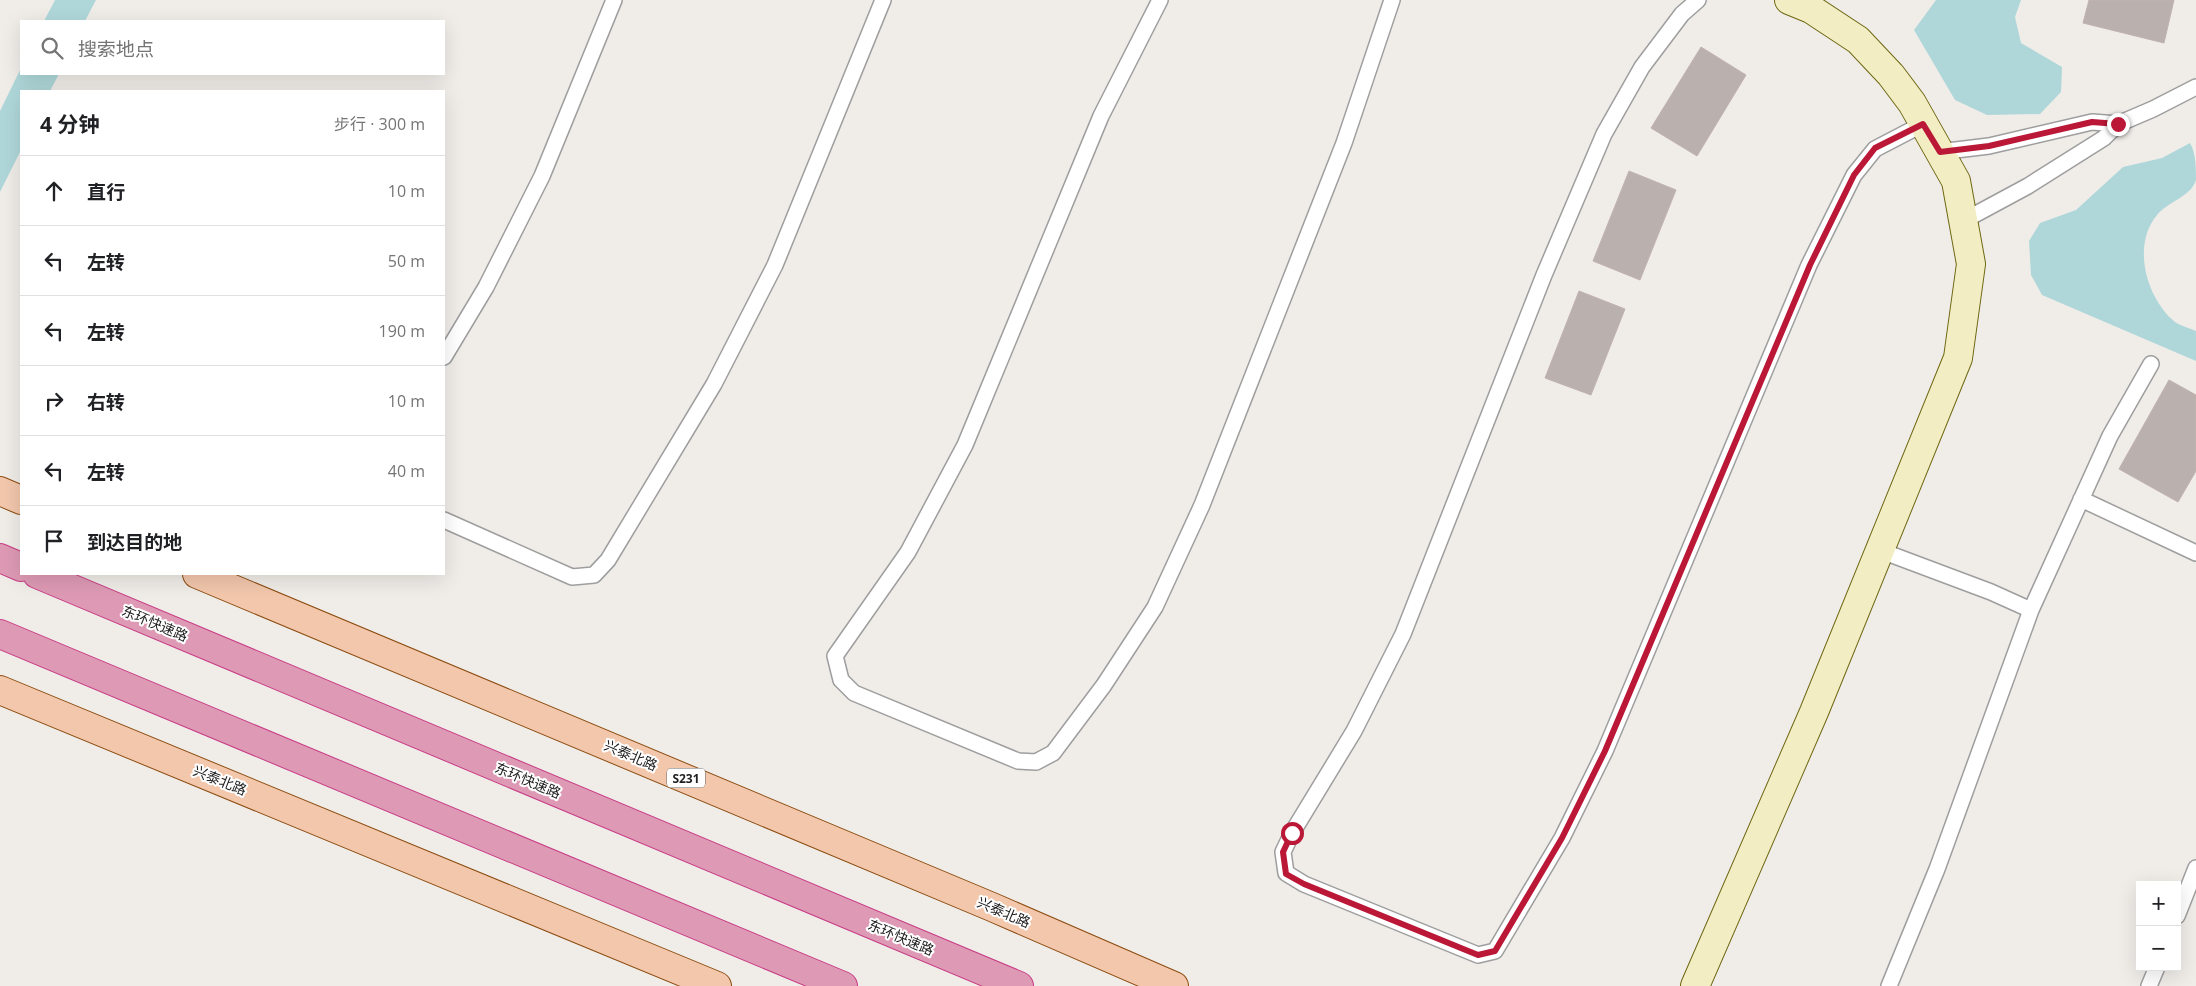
<!DOCTYPE html>
<html lang="zh">
<head>
<meta charset="utf-8">
<style>
	body { margin:0; font-family:"Open Sans","Noto Sans SC",sans-serif; background:#f2f2f2; color:#202124 }
	.controls { position:absolute; right:15px; bottom:15px; display:grid; overflow:hidden; border-radius:0px; box-shadow:0 5px 20px #0002 }
	.controls button { width:45px; height:45px; display:grid; place-items:center; padding:0; border:0; border-bottom:1px solid #e0e0e0; background:#fff; color:#202124; font:25px sans-serif }
	.stop { position:absolute; width:15px; height:15px; margin:-11px; border:4px solid #bb1736; border-radius:50%; background:#fff }
	.stop.end { background:#bb1736; border-color:#fff; box-shadow:0 1px 5px #0008 }
	.list { margin:0; padding:0; list-style:none }
	h2 { display:flex; justify-content:space-between; align-items:center; height:65px; margin:0; padding:0 20px; font-size:21px }
	h2 small { font-size:16px; font-weight:400; color:#757577 }
	.list li { display:grid; grid-template-columns:32px 1fr auto; gap:15px; align-items:center; box-sizing:border-box; height:70px; padding:0 20px; border-top:1px solid #e0e0e0 }
	.list b { display:block; font-size:19px; white-space:nowrap }
	.list em { font-size:16px; font-style:normal; color:#757577 }
	.icon { flex:none; width:28px; height:28px; fill:none; stroke:currentColor; stroke-width:2; stroke-linecap:round; stroke-linejoin:round }
	.map { position:relative; flex:none; width:2196px; height:986px; overflow:hidden }
	.search { position:absolute; background:#fff; box-shadow:0 5px 20px #0002; left:20px; top:20px; width:425px; height:55px; display:flex; align-items:center; gap:12px; box-sizing:border-box; padding:0 18px; border-radius:0px; color:#757577; font-size:19px }
	.panel { position:absolute; background:#fff; box-shadow:0 5px 20px #0002; left:20px; top:90px; width:425px; height:485px; border-radius:0px }
	.map>svg:first-child { display:block }
	.water { fill:#afd7d9 }
	.building { fill:#bab1af; stroke:#c1b2ad }
	.lines { fill:none; stroke-linecap:round; stroke-linejoin:round }
	.lane-casing { stroke:#9e9e9e; stroke-width:18 }
	.secondary-casing { stroke:#6e6712; stroke-width:30 }
	.primary-casing { stroke:#8d4d11; stroke-width:30 }
	.highway-casing { stroke:#c83c86; stroke-width:30 }
	.lane { stroke:#fff; stroke-width:15 }
	.secondary { stroke:#f3edc4; stroke-width:28 }
	.primary { stroke:#f2c7ac; stroke-width:28 }
	.highway { stroke:#de9ab4; stroke-width:28 }
	.route { stroke:#bb1736; stroke-width:6 }
	.labels { text-anchor:middle; dominant-baseline:central; stroke-width:4; stroke-linejoin:round; paint-order:stroke }
	.shield { fill:#fff; stroke:#646464; stroke-width:1 }
	.shield-label { font-size:12px; font-weight:bold; fill:#212121 }
	.street-label { font-size:14px; fill:#212121; stroke:#fff }
</style>
</head>
<body>
<div class="map">
<svg width="2196" height="986" viewBox="0 0 2196 986">
	<rect width="100%" height="100%" fill="#f0ede9"/>
	<path class="water" d="M 55,0 L 96,0 L 85,21 L 44,21 Z
		M 1936,0 L 2021,0 L 2015,17 L 2021,43 L 2062,67 L 2061,92 L 2040,114 L 1987,115 L 1955,100 L 1914,30 Z
		M 21,68 L 21,74 L 59,74 L 50,91 L 21,91 L 21,150 L 0,192 L 0,111 Z
		M 2190,143 C 2196,153 2196,168 2196,180 C 2191,197 2167,202 2157,215 C 2131,246 2147,299 2175,322 C 2181,326 2190,328 2196,331 L 2196,361 L 2042,295 L 2031,275 L 2029,241 L 2040,223 L 2076,210 L 2123,167 L 2162,158 Z"/>
	<path class="building" d="M 2089,0 L 2174,0 L 2164,43 L 2083,23 Z
		M 1701,47 L 1746,75 L 1697,156 L 1651,128 Z
		M 1629,171 L 1676,190 L 1640,280 L 1593,261 Z
		M 1579,291 L 1625,309 L 1591,395 L 1545,378 Z
		M 2169,380 L 2196,395 L 2196,471 L 2178,502 L 2119,469 Z"/>
	<g class="lines">
		<defs>
			<path id="lane" d="M 1160,0 L 1101,116 L 965,445 L 908,552 L 835,656 L 841,680 L 854,693 L 1018,761 L 1036,762 L 1053,753 L 1104,685 L 1155,607 L 1202,505 L 1344,143 L 1392,0
				M 1698,0 L 1682,14 L 1642,67 L 1604,134 L 1544,275 L 1403,634 L 1354,731 L 1292,833 L 1283,852 L 1286,873 L 1304,884 L 1478,955 L 1495,951 L 1562,838 L 1605,751 L 1809,265 L 1854,175 L 1875,149 L 1923,124
				M 2118,124 L 2153,109 L 2196,87
				M 1939,152 L 1989,146 L 2092,122 L 2118,124 L 2104,138 L 2028,186 L 1963,221
				M 444,357 L 486,287 L 542,176 L 614,0
				M 2081,499 L 2196,553
				M 444,520 L 572,577 L 594,575 L 608,560 L 714,384 L 775,265 L 883,0
				M 1879,550 L 1991,592 L 2031,610
				M 2177,916 L 2196,868
				M 1889,986 L 1937,869 L 2031,610 L 2110,436 L 2151,364
				M 2149,986 L 2157,967"/>
			<path id="secondary" d="M 1695,986 L 1814,712 L 1958,358 L 1971,264 L 1956,181 L 1912,103 L 1891,75 L 1858,40 L 1811,9 L 1789,0"/>
			<path id="primary" d="M 0,491 L 21,500
				M 197,574 L 992,907 L 1174,986
				M 0,690 L 717,986"/>
			<path id="highway" d="M 0,558 L 21,567
				M 37,574 L 1019,986
				M 0,634 L 843,986"/>
		</defs>
		<use href="#lane" class="lane-casing"/>
		<use href="#secondary" class="secondary-casing"/>
		<use href="#primary" class="primary-casing"/>
		<use href="#highway" class="highway-casing"/>
		<use href="#lane" class="lane"/>
		<use href="#secondary" class="secondary"/>
		<use href="#primary" class="primary"/>
		<use href="#highway" class="highway"/>
	</g>
	<g class="lines">
		<path class="route" d="M 1292,833 L 1283,852 L 1286,874 L 1304,884 L 1478,955 L 1495,951 L 1562,838 L 1605,751 L 1810,265 L 1854,175 L 1875,148 L 1923,124 L 1940,152 L 1989,146 L 2092,122 L 2118,124"/>
	</g>
	<g class="labels">
		<rect class="shield" x="667" y="768.5" width="38" height="19" rx="4"/>
		<g class="shield-label">
			<text x="686" y="778">S231</text>
		</g>
		<g class="street-label">
			<text transform="translate(155 623) rotate(23)">东环快速路</text>
			<text transform="translate(631 755) rotate(23)">兴泰北路</text>
			<text transform="translate(220 780) rotate(22)">兴泰北路</text>
			<text transform="translate(528 780) rotate(23)">东环快速路</text>
			<text transform="translate(1004 912) rotate(23)">兴泰北路</text>
			<text transform="translate(901 937) rotate(23)">东环快速路</text>
		</g>
	</g>
</svg>
<div class="controls">
<button>+</button>
<button>−</button>
</div>
<div class="stop" style="left:1292px;top:833px"></div>
<div class="stop end" style="left:2118px;top:124px"></div>
<div class="search"><svg class="icon" aria-label="search" viewBox="0 0 24 24"><circle cx="10" cy="10" r="6"/><path d="M15 15l6 6"/></svg>搜索地点</div>
<section class="panel">
<h2>4 分钟<small>步行 · 300 m</small></h2>
<ul class="list">
<li><svg class="icon" aria-label="ahead" viewBox="0 0 24 24"><path d="M12 20V5M6 11l6-6 6 6"/></svg><div><b>直行</b></div><em>10 m</em></li>
<li><svg class="icon" aria-label="left" viewBox="0 0 24 24"><path d="M17 20v-9H6M10 6l-5 5 5 5"/></svg><div><b>左转</b></div><em>50 m</em></li>
<li><svg class="icon" aria-label="left" viewBox="0 0 24 24"><path d="M17 20v-9H6M10 6l-5 5 5 5"/></svg><div><b>左转</b></div><em>190 m</em></li>
<li><svg class="icon" aria-label="right" viewBox="0 0 24 24"><path d="M7 20v-9h11M14 6l5 5-5 5"/></svg><div><b>右转</b></div><em>10 m</em></li>
<li><svg class="icon" aria-label="left" viewBox="0 0 24 24"><path d="M17 20v-9H6M10 6l-5 5 5 5"/></svg><div><b>左转</b></div><em>40 m</em></li>
<li><svg class="icon" aria-label="arrive" viewBox="0 0 24 24"><path d="M6 21V4h12l-3 4 3 4H6"/></svg><div><b>到达目的地</b></div></li>
</ul>
</section>
</div>
</body>
</html>
